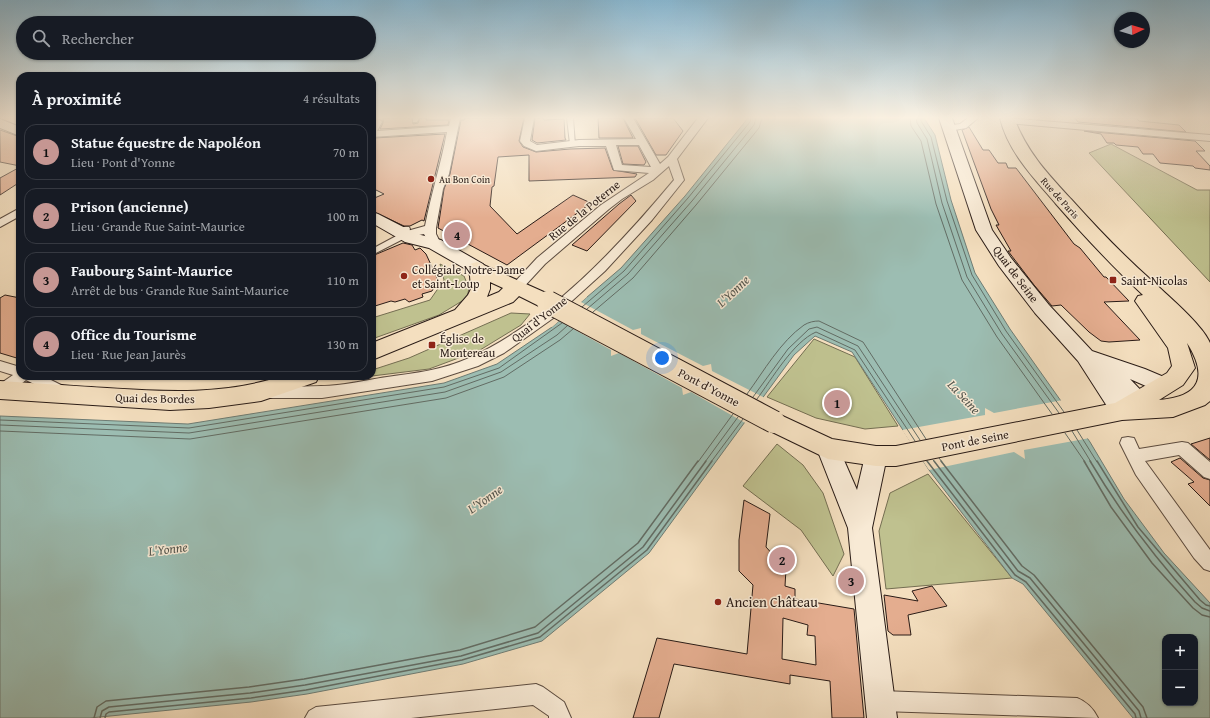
<!DOCTYPE html>
<html lang="fr">
<head>
<meta charset="utf-8">
<style>
	body { margin:0; font-family:"Gentium Book Plus",serif; background:#242831; color:#f1f3f6 }
	.controls { position:absolute; right:12px; bottom:12px; display:grid; overflow:hidden; border-radius:8px; box-shadow:0 1px 3px #0004 }
	.controls button { width:36px; height:36px; display:grid; place-items:center; padding:0; border:0; border-bottom:1px solid #363941; background:#171b24; color:#f1f3f6; font:20px sans-serif }
	.compass { position:absolute; left:1114px; top:12px; width:36px; height:36px; border-radius:50%; background:#171b24; box-shadow:0 1px 3px #0004; rotate:86deg }
	.you { position:absolute; left:662px; top:358px; width:14px; height:14px; margin:-10px; border:3px solid #fff; border-radius:50%; background:#1a73e8; box-shadow:0 0 0 6px #1a73e833 }
	.badge { display:grid; place-items:center; width:26px; height:26px; border-radius:50%; background:#c59692; color:#111; font-size:13px; font-weight:700 }
	.pin { position:absolute; translate:-50% -50%; border:2px solid #fff; box-shadow:0 1px 4px #0006 }
	.list { margin:0; padding:0; list-style:none }
	h2 { display:flex; justify-content:space-between; align-items:center; height:52px; margin:0; padding:0 16px; font-size:17px }
	h2 small { font-size:13px; font-weight:400; color:#9ea1a6 }
	.list li { display:grid; grid-template-columns:26px 1fr auto; gap:12px; align-items:center; box-sizing:border-box; height:56px; margin:0 8px 8px; padding:0 8px; border:1px solid #363941; border-radius:12px }
	.list b { display:block; font-size:15px; white-space:nowrap }
	.list p { margin:0; font-size:13px; white-space:nowrap; color:#9ea1a6 }
	.list em { font-size:13px; font-style:normal; color:#9ea1a6 }
	.icon { flex:none; width:22px; height:22px; fill:none; stroke:currentColor; stroke-width:2; stroke-linecap:round; stroke-linejoin:round }
	.map { position:relative; flex:none; width:1210px; height:718px; overflow:hidden }
	.search { position:absolute; background:#171b24; box-shadow:0 1px 3px #0004; left:16px; top:16px; width:360px; height:44px; display:flex; align-items:center; gap:10px; box-sizing:border-box; padding:0 14px; border-radius:22px; color:#9ea1a6; font-size:15px }
	.panel { position:absolute; background:#171b24; box-shadow:0 1px 3px #0004; left:16px; top:72px; width:360px; height:308px; border-radius:12px }
	.map>svg:first-child { display:block }
	.green { fill:#bfc18f; stroke:#746e52 }
	.water { fill:#9cbdb2; stroke:#6e7c74; fill-rule:evenodd }
	.pier { fill:#f4dfbf }
	.lines { fill:none; stroke-linecap:round; stroke-linejoin:round }
	.shore-far1 { stroke:#626c64; stroke-width:1 }
	.shore { stroke:#626c64; stroke-width:1.5 }
	.building { fill:#e4ad8f; stroke:#291b16; fill-rule:evenodd }
	.pedestrian-casing { stroke:#5c4c40; stroke-width:2 }
	.minor-casing { stroke:#5c4c40; stroke-width:2 }
	.secondary-casing { stroke:#291b16; stroke-width:2 }
	.primary-casing { stroke:#291b16; stroke-width:2 }
	.pedestrian { fill:#f8ead5; fill-rule:evenodd }
	.minor { fill:#f8ead5; fill-rule:evenodd }
	.secondary { fill:#f8ead5; fill-rule:evenodd }
	.primary { fill:#f4dfbf; fill-rule:evenodd }
	.primary-bridge-casing { stroke:#291b16; stroke-width:24; stroke-linecap:butt }
	.primary-bridge { stroke:#f4dfbf; stroke-width:22 }
	.poi-dot { fill:#8f2418; stroke:#f8ead5; stroke-width:1.5 }
	.labels { text-anchor:middle; dominant-baseline:central; stroke-width:3; stroke-linejoin:round; paint-order:stroke }
	.far-poi-label { font-size:10px; fill:#291b16; stroke:#f8ead5; text-anchor:start }
	.far-street-label { font-size:10px; fill:#291b16; stroke:#f8ead5 }
	.street-label { font-size:12px; fill:#291b16; stroke:#f8ead5 }
	.poi-label { font-size:12px; fill:#291b16; stroke:#f8ead5; text-anchor:start }
	.water-label { font-size:13px; font-style:italic; fill:#51544d; stroke:#f8ead5 }
	.near-poi-label { font-size:14px; fill:#291b16; stroke:#f8ead5; text-anchor:start }
</style>
</head>
<body>
<div class="map">
<svg width="1210" height="718" viewBox="0 0 1210 718">
	<rect width="100%" height="100%" fill="#f4dfbf"/>
	<filter id="stains"><feTurbulence type="fractalNoise" baseFrequency=".005" numOctaves="4"/><feColorMatrix values="0 0 0 0 .2 0 0 0 0 .09 0 0 0 0 .02 0 0 0 .5 -.17"/></filter>
	<radialGradient id="worn" r=".72"><stop offset=".6" stop-color="#630" stop-opacity="0"/><stop offset="1" stop-color="#630" stop-opacity=".3"/></radialGradient>
	<path class="green" d="M 1111,144 L 1197,190 L 1210,190 L 1210,282 L 1089,153 Z
		M 440,264 L 464,276 L 469,288 L 467,298 L 439,315 L 372,339 L 372,318 L 430,300 L 444,280 Z
		M 511,313 L 530,314 L 521,325 L 480,350 L 429,369 L 372,376 L 372,370 L 409,358 Z
		M 814,339 L 855,357 L 898,426 L 865,429 L 816,418 L 767,397 Z
		M 777,444 L 803,465 L 823,493 L 844,554 L 833,576 L 801,530 L 743,486 Z
		M 928,474 L 1012,578 L 886,589 L 879,531 L 890,493 Z"/>
	<path class="water" d="M 748,118 L 924,118 L 935,135 L 951,200 L 975,273 L 1010,329 L 1090,442 L 1124,499 L 1164,553 L 1210,603 L 1210,718 L 1133,718 L 1023,584 L 1012,578 L 929,470 L 852,352 L 815,336 L 794,355 L 649,553 L 542,641 L 463,664 L 307,694 L 251,702 L 90,718 L 0,718 L 0,416 L 188,424 L 444,383 L 497,364 L 552,327 L 621,268 L 685,196 ZM 1165,637 L 1195,637 L 1195,703 L 1165,703 Z"/>
	<path class="pier" d="M 585,296 L 587,297 L 581,302 L 633,330 L 641,328 L 641,334 L 703,366 L 711,364 L 712,371 L 765,398 L 747,424 L 691,392 L 683,395 L 682,388 L 619,353 L 611,356 L 611,350 L 559,321 L 552,327 L 550,326 Z
		M 1063,400 L 1090,438 L 1024,450 L 1025,459 L 1014,452 L 929,470 L 902,430 L 985,415 L 985,408 L 994,413 Z"/>
	<g class="lines">
		<path class="shore-far1" d="M 910,118 L 911,126 L 921,141 L 936,204 L 962,280 L 997,337 L 1052,414
			M 916,118 L 917,123 L 927,139 L 942,203 L 967,277 L 1002,334 L 1059,413
			M 921,118 L 921,121 L 931,137 L 947,201 L 972,275 L 1006,331 L 1064,412
			M 582,307 L 624,271 L 688,198 L 750,122 L 751,118
			M 587,309 L 628,274 L 692,201 L 754,125 L 756,118
			M 593,312 L 633,278 L 696,205 L 759,128 L 762,118
			M 747,394 C 764,371 780,342 804,325 C 809,322 814,321 819,321 L 863,342 L 926,439
			M 753,397 L 788,349 L 809,329 L 817,327 L 858,346 L 920,440
			M 757,399 C 772,379 793,342 816,332 L 855,350 L 915,441
			M 0,420 L 189,428 L 444,387 L 499,368 L 562,323
			M 0,425 L 189,433 L 445,392 L 501,372 L 557,335 L 567,326
			M 1077,430 L 1097,462
			M 0,431 L 190,439 L 446,398 L 504,377 L 560,340 L 573,329
			M 1072,431 L 1091,462
			M 1065,433 L 1085,462
			M 939,458 L 942,462
			M 933,460 L 935,462
			M 698,462 L 733,414
			M 705,462 L 738,417
			M 711,462 L 743,419"/>
		<path class="shore" d="M 927,461 L 1015,575 L 1026,582 L 1135,714 L 1136,718
			M 934,461 L 1018,571 L 1030,578 L 1139,711 L 1141,718
			M 941,461 L 1022,566 L 1034,575 L 1143,707 L 1147,718
			M 1084,461 L 1111,507 L 1152,563 L 1193,608 L 1202,615 L 1210,617
			M 1090,461 C 1120,512 1155,558 1195,602 L 1202,608 L 1210,611
			M 1097,461 L 1138,527 L 1200,600 L 1206,605 L 1210,606
			M 94,718 L 97,707 L 106,701 L 249,687 L 304,679 L 460,650 L 535,627 L 638,543 L 698,461
			M 100,718 L 102,711 L 109,707 L 250,693 L 305,685 L 461,656 L 538,633 L 643,547 L 706,461
			M 105,718 L 106,714 L 109,712 L 251,698 L 306,690 L 462,660 L 540,637 L 647,550 L 712,461"/>
	</g>
	<path class="building" d="M 383,118 L 412,118 L 413,124 L 418,123 L 420,118 L 427,118 L 426,120 L 449,120 L 448,125 L 380,129 L 383,123 Z
		M 465,118 L 524,118 L 519,141 L 523,147 L 536,152 L 570,149 L 605,148 L 613,170 L 637,174 L 635,177 L 529,181 L 529,155 L 498,157 L 494,186 L 492,187 L 490,206 L 517,234 L 573,195 L 591,203 L 507,265 L 438,228 L 444,189 L 450,174 L 461,120 L 464,120 Z
		M 535,118 L 543,118 L 544,120 L 564,119 L 565,138 L 566,140 L 537,143 L 532,140 Z
		M 598,118 L 623,118 L 633,138 L 599,138 Z
		M 635,118 L 673,118 L 683,131 L 666,155 L 656,155 Z
		M 1075,118 L 1136,118 L 1139,121 L 1179,125 L 1186,132 L 1078,122 Z
		M 969,127 L 983,150 L 989,150 L 998,163 L 1006,163 L 1008,168 L 1016,168 L 1074,244 L 1080,248 L 1104,277 L 1106,277 L 1129,301 L 1104,302 L 1140,340 L 1109,342 L 1101,341 L 1089,332 L 1061,305 L 1052,306 L 1034,285 L 1008,251 L 1011,251 L 996,225 L 999,225 L 991,209 L 962,130 Z
		M 0,130 L 20,137 L 20,166 L 0,162 Z
		M 1084,131 L 1195,141 L 1205,151 L 1196,151 L 1210,166 L 1210,170 L 1195,168 L 1193,166 L 1160,163 L 1153,154 L 1143,154 L 1138,147 L 1116,145 L 1114,143 L 1107,143 L 1101,134 Z
		M 445,134 L 424,221 L 422,220 L 410,226 L 404,226 L 372,211 L 372,199 L 384,194 L 372,188 L 372,142 L 374,138 Z
		M 618,146 L 638,146 L 646,162 L 644,165 L 623,164 Z
		M 20,167 L 20,182 L 0,195 L 0,178 Z
		M 631,195 L 636,201 L 587,251 L 572,245 L 619,204 Z
		M 403,243 L 412,245 L 415,250 L 420,248 L 426,254 L 438,280 L 432,291 L 422,294 L 423,297 L 409,302 L 405,299 L 395,302 L 391,301 L 375,306 L 372,298 L 372,256 Z
		M 5,295 L 20,298 L 20,359 L 0,353 L 0,298 Z
		M 1210,438 L 1210,460 L 1191,444 Z
		M 1180,458 L 1203,478 L 1210,480 L 1210,506 L 1188,484 L 1194,482 L 1171,462 Z
		M 744,500 L 770,514 L 766,547 L 776,558 L 775,566 L 786,569 L 785,586 L 795,589 L 795,599 L 854,609 L 864,718 L 832,718 L 830,681 L 790,675 L 790,684 L 674,664 L 659,718 L 633,718 L 657,638 L 747,654 L 753,585 L 739,571 L 739,540 ZM 783,618 L 808,625 L 807,635 L 815,636 L 816,665 L 782,659 Z
		M 932,586 L 947,606 L 908,615 L 911,635 L 893,635 L 888,631 L 884,595 L 918,601 L 912,591 Z"/>
	<g class="lines">
		<defs>
			<path id="pedestrian" d="M 413,118 L 419,118 L 417,122 L 413,122 Z
				M 567,118 L 573,118 L 575,145 L 570,144 Z
				M 403,227 L 409,227 L 410,229 L 407,237 L 372,255 L 372,249 L 400,234 Z"/>
			<path id="minor" d="M 451,118 L 460,118 L 449,174 L 443,189 L 436,228 L 436,234 L 441,244 L 439,247 L 431,247 L 424,234 L 404,238 L 400,237 L 398,235 L 400,233 L 425,226 C 431,194 441,164 447,132 L 372,137 L 372,119 L 380,120 L 382,122 L 377,131 L 449,126 Z
				M 525,118 L 534,118 L 530,141 L 537,145 L 579,140 L 636,139 L 624,118 L 633,118 L 660,164 L 668,157 L 698,118 L 708,118 L 677,159 L 684,180 L 652,220 L 605,271 L 552,319 L 504,353 L 478,366 L 432,381 L 322,398 L 269,398 L 264,396 L 262,392 L 264,388 L 269,386 C 286,386 303,387 321,386 C 343,386 365,380 387,377 C 415,373 443,370 469,358 C 549,322 619,246 674,180 L 669,166 L 653,180 L 622,199 L 609,209 L 545,264 L 521,290 L 517,291 L 513,290 L 511,287 L 513,284 L 537,258 L 601,205 L 649,173 L 614,170 L 606,146 L 579,146 L 536,151 L 524,146 L 520,141 ZM 616,145 L 639,145 L 651,167 L 622,165 Z
				M 968,118 L 978,118 L 966,128 L 949,131 L 944,128 L 946,126 L 960,124 Z
				M 1006,118 L 1210,135 L 1210,141 L 1008,123 L 1003,120 Z
				M 20,208 L 20,216 L 0,227 L 0,219 Z
				M 0,361 L 20,367 L 20,376 L 43,376 L 67,388 L 69,392 L 67,396 L 62,398 L 26,380 L 8,394 L 0,395 L 0,384 L 13,375 L 0,371 Z
				M 1128,437 L 1134,438 L 1139,449 L 1182,442 L 1188,443 L 1210,462 L 1210,479 L 1204,477 L 1179,455 L 1145,461 L 1210,550 L 1210,571 L 1204,569 L 1194,558 L 1136,475 L 1120,443 L 1122,438 Z
				M 536,684 L 543,687 L 564,702 L 571,718 L 549,718 L 549,716 L 533,705 L 411,718 L 305,718 L 309,711 L 316,707 Z
				M 881,691 L 1077,698 C 1087,702 1093,708 1098,718 L 881,711 L 874,708 L 871,701 L 874,694 Z"/>
			<path id="secondary" d="M 939,118 L 952,118 L 992,230 L 1011,258 L 1049,305 L 1092,351 L 1145,369 L 1171,380 L 1174,386 L 1171,392 L 1164,394 L 1130,379 L 1154,404 L 1157,410 L 1154,416 C 1142,420 1138,416 1131,407 L 1133,411 L 1130,417 L 1122,419 L 1114,417 L 1078,361 L 1035,313 L 999,266 L 976,230 Z
				M 0,119 L 20,127 L 20,136 L 0,128 Z
				M 372,212 L 378,214 L 417,234 L 441,240 L 483,264 L 486,268 L 483,272 L 477,274 L 471,272 L 429,248 L 405,242 L 372,223 Z
				M 828,440 L 836,442 L 857,490 L 865,456 L 868,449 L 876,447 L 884,449 L 887,456 L 872,528 L 897,718 L 867,718 L 848,528 L 817,449 L 820,442 Z"/>
			<path id="primary" d="M 1000,118 L 1014,118 C 1027,152 1047,173 1071,199 C 1096,227 1122,254 1150,279 C 1165,293 1203,325 1210,343 C 1210,351 1210,390 1210,401 L 1205,405 L 1173,417 L 1122,420 L 896,466 L 876,466 L 828,459 L 766,429 L 762,422 L 766,415 L 774,412 L 832,439 L 876,446 L 896,446 L 1115,403 L 1167,373 L 1172,366 L 1168,348 L 1135,301 L 1138,296 L 1143,295 C 1112,266 1084,236 1056,204 C 1034,178 1008,152 1000,118 ZM 1187,343 C 1208,376 1201,397 1159,400 L 1183,385 L 1195,368 Z
				M 477,262 L 555,297 L 558,302 L 555,307 L 548,309 L 541,307 L 519,296 L 513,302 L 372,360 L 372,343 L 455,310 L 468,295 L 471,289 L 470,276 L 467,268 L 470,264 ZM 490,282 L 503,288 L 499,292 L 487,297 L 490,289 Z
				M 282,376 L 319,376 L 316,382 L 261,401 L 209,408 L 170,410 L 0,399 L 0,381 C 36,383 71,386 107,388 C 166,392 225,395 282,376 Z"/>
		</defs>
		<use href="#pedestrian" class="pedestrian-casing"/>
		<use href="#minor" class="minor-casing"/>
		<use href="#secondary" class="secondary-casing"/>
		<use href="#primary" class="primary-casing"/>
		<use href="#pedestrian" class="pedestrian"/>
		<use href="#minor" class="minor"/>
		<use href="#secondary" class="secondary"/>
		<use href="#primary" class="primary"/>
		<defs>
			<path id="primary-bridge" d="M 548,302 L 774,422"/>
		</defs>
		<use href="#primary-bridge" class="primary-bridge-casing"/>
		<use href="#primary-bridge" class="primary-bridge"/>
	</g>
	<linearGradient id="sky" x2="0" y2="1"><stop stop-color="#89b8d2"/><stop offset="0.54" stop-color="#faf1e2"/><stop offset="1" stop-color="#faf1e2" stop-opacity="0"/></linearGradient>
	<rect width="1210" height="218" fill="url(#sky)"/>
	<g class="poi-dot">
		<circle cx="431" cy="179" r="4"/>
		<circle cx="404" cy="276" r="4"/>
		<rect x="1109" y="276" width="8" height="8" rx="2"/>
		<rect x="428" y="341" width="8" height="8" rx="2"/>
		<circle cx="718" cy="602" r="4"/>
	</g>
	<g class="labels">
		<g class="far-poi-label">
			<text x="439" y="179">Au Bon Coin</text>
		</g>
		<g class="far-street-label">
			<text transform="translate(1060 198) rotate(48)">Rue de Paris</text>
		</g>
		<g class="street-label">
			<text transform="translate(584 210) rotate(-39)">Rue de la Poterne</text>
			<text transform="translate(1016 274) rotate(53)">Quai de Seine</text>
			<text transform="translate(539 319) rotate(-38)">Quai d'Yonne</text>
			<text transform="translate(709 387) rotate(28)">Pont d'Yonne</text>
			<text transform="translate(155 398) rotate(1)">Quai des Bordes</text>
			<text transform="translate(975 440) rotate(-11)">Pont de Seine</text>
		</g>
		<g class="poi-label">
			<text x="412" y="269">Collégiale Notre-Dame<tspan x="412" dy="14">et Saint-Loup</tspan></text>
			<text x="1121" y="280">Saint-Nicolas</text>
			<text x="440" y="338">Église de<tspan x="440" dy="14">Montereau</tspan></text>
		</g>
		<g class="water-label">
			<text transform="translate(733 291) rotate(-43)">L'Yonne</text>
			<text transform="translate(964 397) rotate(47)">La Seine</text>
			<text transform="translate(485 499) rotate(-35)">L'Yonne</text>
			<text transform="translate(168 549) rotate(-7)">L'Yonne</text>
		</g>
		<g class="near-poi-label">
			<text x="726" y="602">Ancien Château</text>
		</g>
	</g>
	<rect width="100%" height="100%" filter="url(#stains)"/>
	<rect width="100%" height="100%" fill="url(#worn)"/>
</svg>
<div class="controls">
<button>+</button>
<button>−</button>
</div>
<svg class="compass" viewBox="-18 -18 36 36"><path d="M0-13l5 13h-10z" fill="#e53935"/><path d="M0 13l5-13h-10z" fill="#9ea1a6"/></svg>
<div class="you"></div>
<div class="pin badge" style="left:837px;top:403px">1</div>
<div class="pin badge" style="left:782px;top:560px">2</div>
<div class="pin badge" style="left:851px;top:581px">3</div>
<div class="pin badge" style="left:457px;top:235px">4</div>
<div class="search"><svg class="icon" aria-label="search" viewBox="0 0 24 24"><circle cx="10" cy="10" r="6"/><path d="M15 15l6 6"/></svg>Rechercher</div>
<section class="panel">
<h2>À proximité<small>4 résultats</small></h2>
<ul class="list">
<li><span class="badge">1</span><div><b>Statue équestre de Napoléon</b><p>Lieu · Pont d'Yonne</p></div><em>70 m</em></li>
<li><span class="badge">2</span><div><b>Prison (ancienne)</b><p>Lieu · Grande Rue Saint-Maurice</p></div><em>100 m</em></li>
<li><span class="badge">3</span><div><b>Faubourg Saint-Maurice</b><p>Arrêt de bus · Grande Rue Saint-Maurice</p></div><em>110 m</em></li>
<li><span class="badge">4</span><div><b>Office du Tourisme</b><p>Lieu · Rue Jean Jaurès</p></div><em>130 m</em></li>
</ul>
</section>
</div>
</body>
</html>
